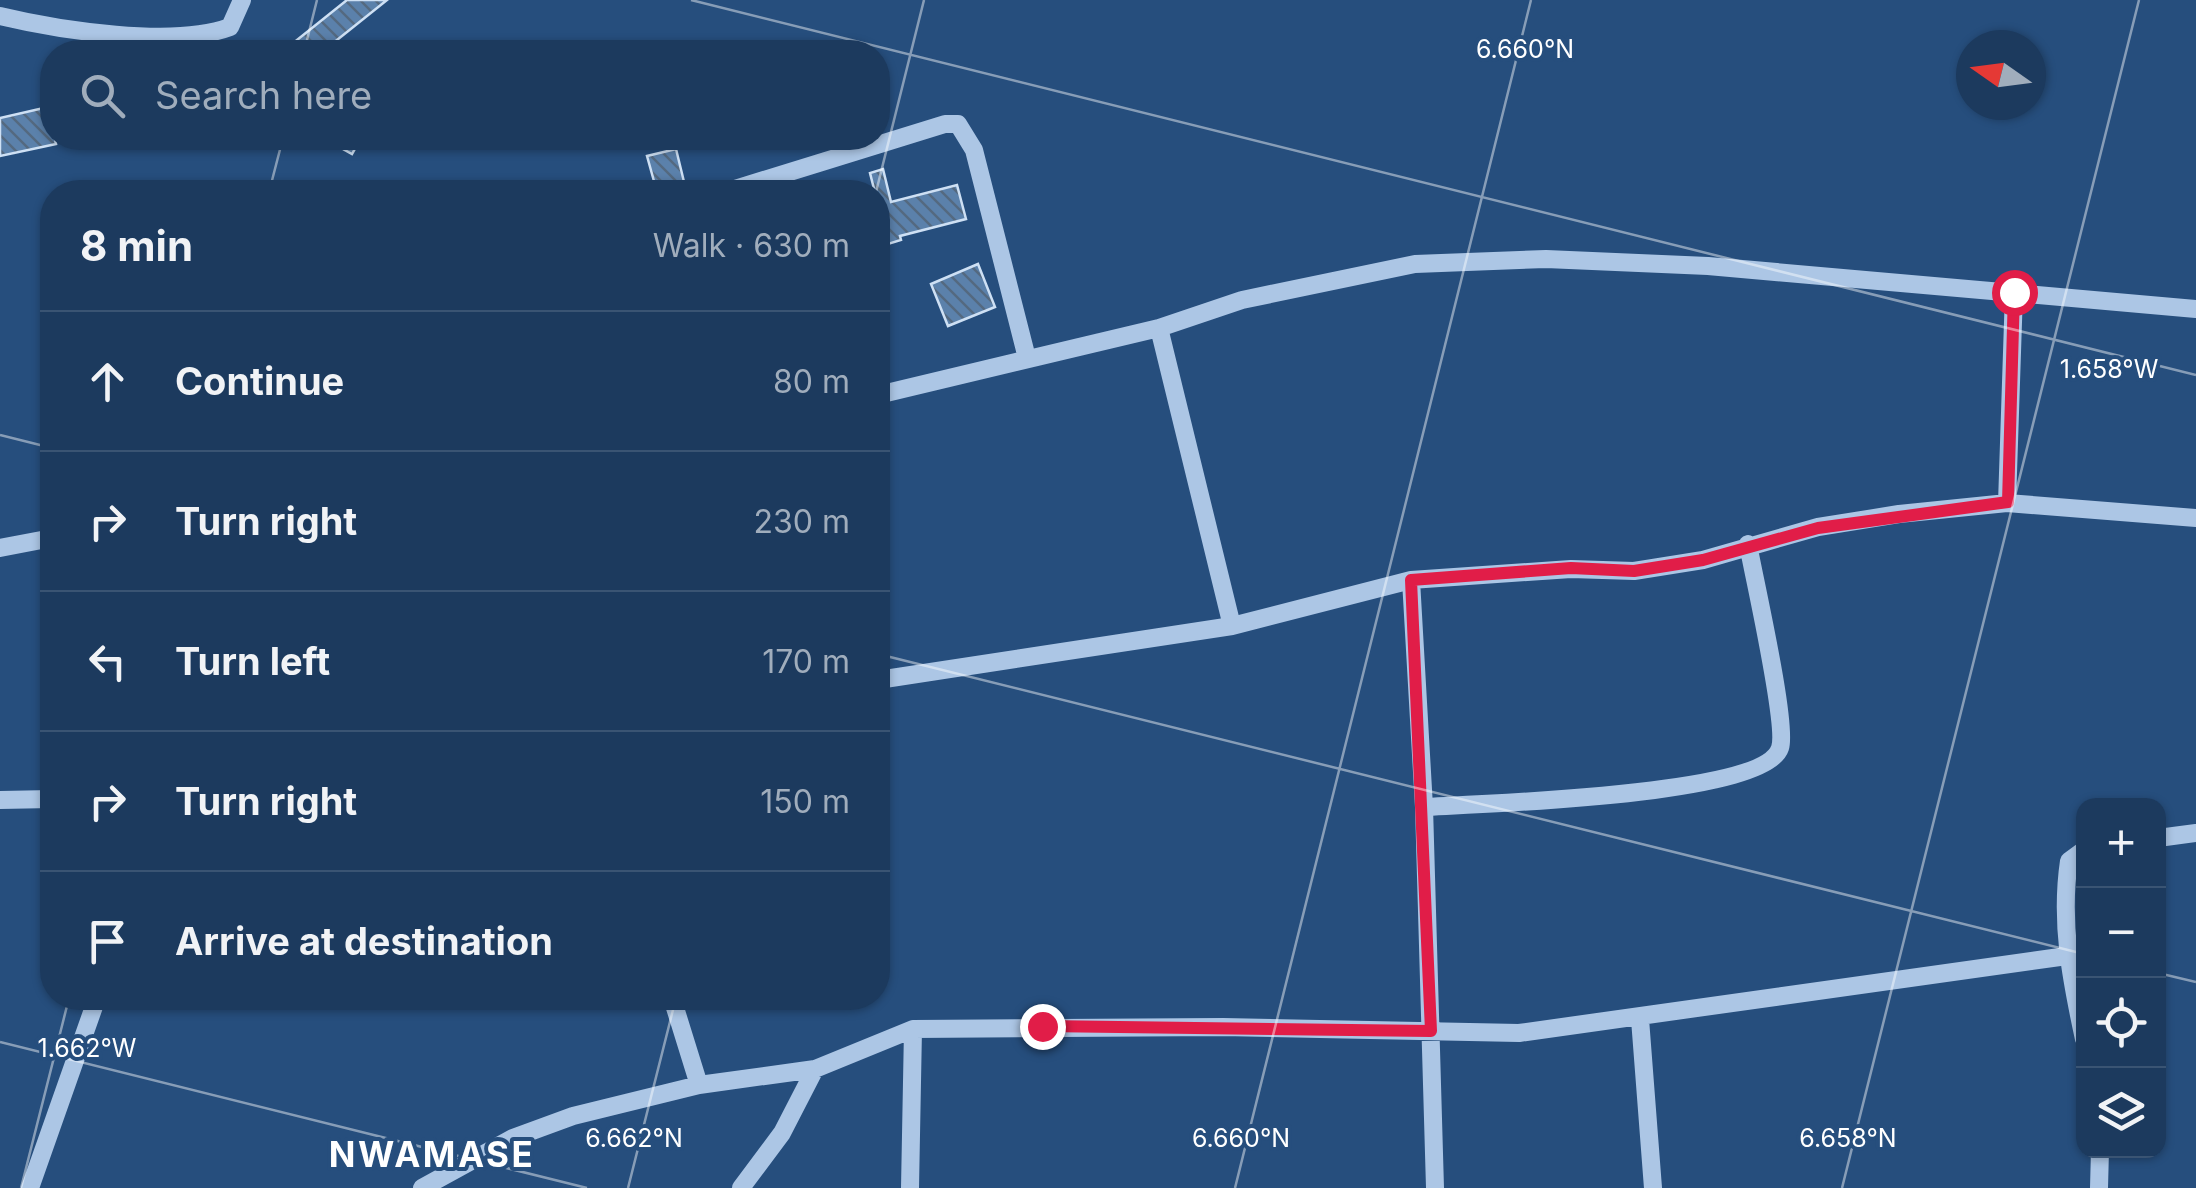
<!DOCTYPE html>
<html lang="en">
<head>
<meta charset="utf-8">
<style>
	body { margin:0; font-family:Inter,sans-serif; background:#294567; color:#f1f3f6 }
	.controls { position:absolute; right:30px; bottom:30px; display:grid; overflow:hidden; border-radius:20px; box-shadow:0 2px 8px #0004 }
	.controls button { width:90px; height:90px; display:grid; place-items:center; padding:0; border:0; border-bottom:2px solid #3a5473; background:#1c3a5e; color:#f1f3f6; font:50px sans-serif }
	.compass { position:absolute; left:1956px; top:30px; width:90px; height:90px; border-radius:50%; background:#1c3a5e; box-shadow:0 2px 8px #0004; rotate:284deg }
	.stop { position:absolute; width:30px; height:30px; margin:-22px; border:8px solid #e11d48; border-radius:50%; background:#fff }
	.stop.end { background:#e11d48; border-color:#fff; box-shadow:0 2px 10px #0008 }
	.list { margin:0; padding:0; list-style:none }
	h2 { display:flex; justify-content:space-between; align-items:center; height:130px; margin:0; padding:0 40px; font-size:42px }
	h2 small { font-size:32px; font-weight:400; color:#a0adbc }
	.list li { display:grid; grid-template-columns:65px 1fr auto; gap:30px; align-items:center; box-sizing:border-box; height:140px; padding:0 40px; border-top:2px solid #3a5473 }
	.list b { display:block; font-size:38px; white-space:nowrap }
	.list em { font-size:32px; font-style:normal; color:#a0adbc }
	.icon { flex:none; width:55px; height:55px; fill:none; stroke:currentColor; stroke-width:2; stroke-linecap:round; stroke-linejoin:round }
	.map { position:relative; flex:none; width:2196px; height:1188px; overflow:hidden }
	.search { position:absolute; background:#1c3a5e; box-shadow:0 2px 8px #0004; left:40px; top:40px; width:850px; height:110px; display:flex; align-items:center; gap:25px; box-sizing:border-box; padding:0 35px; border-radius:40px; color:#a0adbc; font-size:38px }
	.panel { position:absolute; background:#1c3a5e; box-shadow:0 2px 8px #0004; left:40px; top:180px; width:850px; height:830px; border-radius:40px }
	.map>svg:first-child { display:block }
	.building { fill:url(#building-back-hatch); stroke:#cee0f4; stroke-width:2.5 }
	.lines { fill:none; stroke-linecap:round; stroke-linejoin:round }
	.minor { stroke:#acc6e5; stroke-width:18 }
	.route { stroke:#e11d48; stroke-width:12 }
	.ticks { fill:none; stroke:#fff; stroke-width:2.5; stroke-opacity:0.45 }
	.labels { text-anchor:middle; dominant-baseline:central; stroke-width:8; stroke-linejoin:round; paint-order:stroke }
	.district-label { font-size:35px; font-weight:bold; letter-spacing:2.5px; fill:#fff; stroke:#264e7d }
	.ticks-label { font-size:25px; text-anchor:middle; fill:#fff; stroke:#264e7d; stroke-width:8; stroke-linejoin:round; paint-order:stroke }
</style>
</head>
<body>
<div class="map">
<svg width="2196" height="1188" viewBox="0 0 2196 1188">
	<defs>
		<pattern id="building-back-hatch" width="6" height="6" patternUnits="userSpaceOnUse" patternTransform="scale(2.5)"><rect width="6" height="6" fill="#5b81ab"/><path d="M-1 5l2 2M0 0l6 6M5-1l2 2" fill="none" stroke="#546980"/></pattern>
	</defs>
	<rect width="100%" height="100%" fill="#264e7d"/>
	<path class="building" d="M 347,0 L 387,0 L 322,52 L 282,52 Z
		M 48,107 L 56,144 L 0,156 L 0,118 Z
		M 323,138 L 361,138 L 352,154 Z
		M 676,149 L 686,190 L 657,192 L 647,156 Z
		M 883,169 L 891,202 L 957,185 L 966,219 L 900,236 L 901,240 L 888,244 L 870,173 Z
		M 978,264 L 995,307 L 948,326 L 931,284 Z"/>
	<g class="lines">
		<path class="minor" d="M 0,16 C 58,30 174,48 230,27 L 242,0
			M 725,192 L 945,124 L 958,124 L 974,150 L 1027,358
			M 1159,328 L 1232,626
			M 878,395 L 1159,328 L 1242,300 L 1415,264 L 1546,259 L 1708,266 L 2196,309
			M 2007,503 L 2014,292
			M 0,548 L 52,538
			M 1411,580 L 1424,807 L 1435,1188
			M 878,680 L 1232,626 L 1411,580 L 1571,569 L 1634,571 L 1703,560 L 1818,527 L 1899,514 L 2007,503 L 2196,518
			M 0,800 L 52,799
			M 1424,807 C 1477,804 1764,796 1780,748 C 1788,725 1754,578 1748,544
			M 2158,838 L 2196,833
			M 2084,850 L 2069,861 C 2060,922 2071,979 2084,1039
			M 672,998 L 699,1085
			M 1640,1019 L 1653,1188
			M 30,1188 L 97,998
			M 422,1188 L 513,1138 L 573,1116 L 699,1085 L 815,1069 L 913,1029 L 1223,1027 L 1519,1033 L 2067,956
			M 741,1188 L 782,1133 L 815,1069
			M 910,1188 L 913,1029
			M 2099,1188 L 2100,1150"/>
	</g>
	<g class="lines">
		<path class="route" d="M 1042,1026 L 1431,1031 L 1411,580 L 1571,568 L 1634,571 L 1703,560 L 1818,528 L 2008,502 L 2014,292"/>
	</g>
	<path class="ticks" d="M 691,0 L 2196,375M 304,52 L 317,0M 269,192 L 283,138M 876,192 L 924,0M 0,435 L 52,448M 878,654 L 2084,954M 2158,973 L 2196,982M 0,1042 L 587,1188M 21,1188 L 69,998M 628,1188 L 676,998M 1235,1188 L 1531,0M 1842,1188 L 2139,0"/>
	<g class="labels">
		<g class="district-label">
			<text x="432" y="1154">NWAMASE</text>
		</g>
	</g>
	<g class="ticks-label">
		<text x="1525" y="58">6.660°N</text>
		<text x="2109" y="378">1.658°W</text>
		<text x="87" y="1057">1.662°W</text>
		<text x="634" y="1147">6.662°N</text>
		<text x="1241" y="1147">6.660°N</text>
		<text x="1848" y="1147">6.658°N</text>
	</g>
</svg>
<div class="controls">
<button>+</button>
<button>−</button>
<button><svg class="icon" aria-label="locate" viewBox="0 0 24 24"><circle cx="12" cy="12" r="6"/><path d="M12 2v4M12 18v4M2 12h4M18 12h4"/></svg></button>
<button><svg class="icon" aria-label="layers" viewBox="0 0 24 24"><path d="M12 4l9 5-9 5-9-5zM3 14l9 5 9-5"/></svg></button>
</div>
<svg class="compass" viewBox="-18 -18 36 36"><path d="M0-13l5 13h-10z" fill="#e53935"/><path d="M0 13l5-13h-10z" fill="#a0adbc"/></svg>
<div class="stop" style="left:2014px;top:292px"></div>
<div class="stop end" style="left:1042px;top:1026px"></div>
<div class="search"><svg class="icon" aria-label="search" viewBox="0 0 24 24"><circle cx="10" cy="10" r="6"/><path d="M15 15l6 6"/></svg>Search here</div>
<section class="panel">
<h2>8 min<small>Walk · 630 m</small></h2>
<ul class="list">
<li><svg class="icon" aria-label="ahead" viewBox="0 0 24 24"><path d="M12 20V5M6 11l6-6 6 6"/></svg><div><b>Continue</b></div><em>80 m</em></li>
<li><svg class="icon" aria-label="right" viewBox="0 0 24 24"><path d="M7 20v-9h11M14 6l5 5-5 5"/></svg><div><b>Turn right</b></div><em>230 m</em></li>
<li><svg class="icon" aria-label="left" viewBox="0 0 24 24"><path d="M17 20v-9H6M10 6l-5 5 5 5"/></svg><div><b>Turn left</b></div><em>170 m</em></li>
<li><svg class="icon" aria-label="right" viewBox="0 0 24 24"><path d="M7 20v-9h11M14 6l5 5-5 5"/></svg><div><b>Turn right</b></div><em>150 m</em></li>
<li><svg class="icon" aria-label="arrive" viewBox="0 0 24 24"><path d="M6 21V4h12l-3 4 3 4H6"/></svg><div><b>Arrive at destination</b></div></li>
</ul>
</section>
</div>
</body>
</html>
